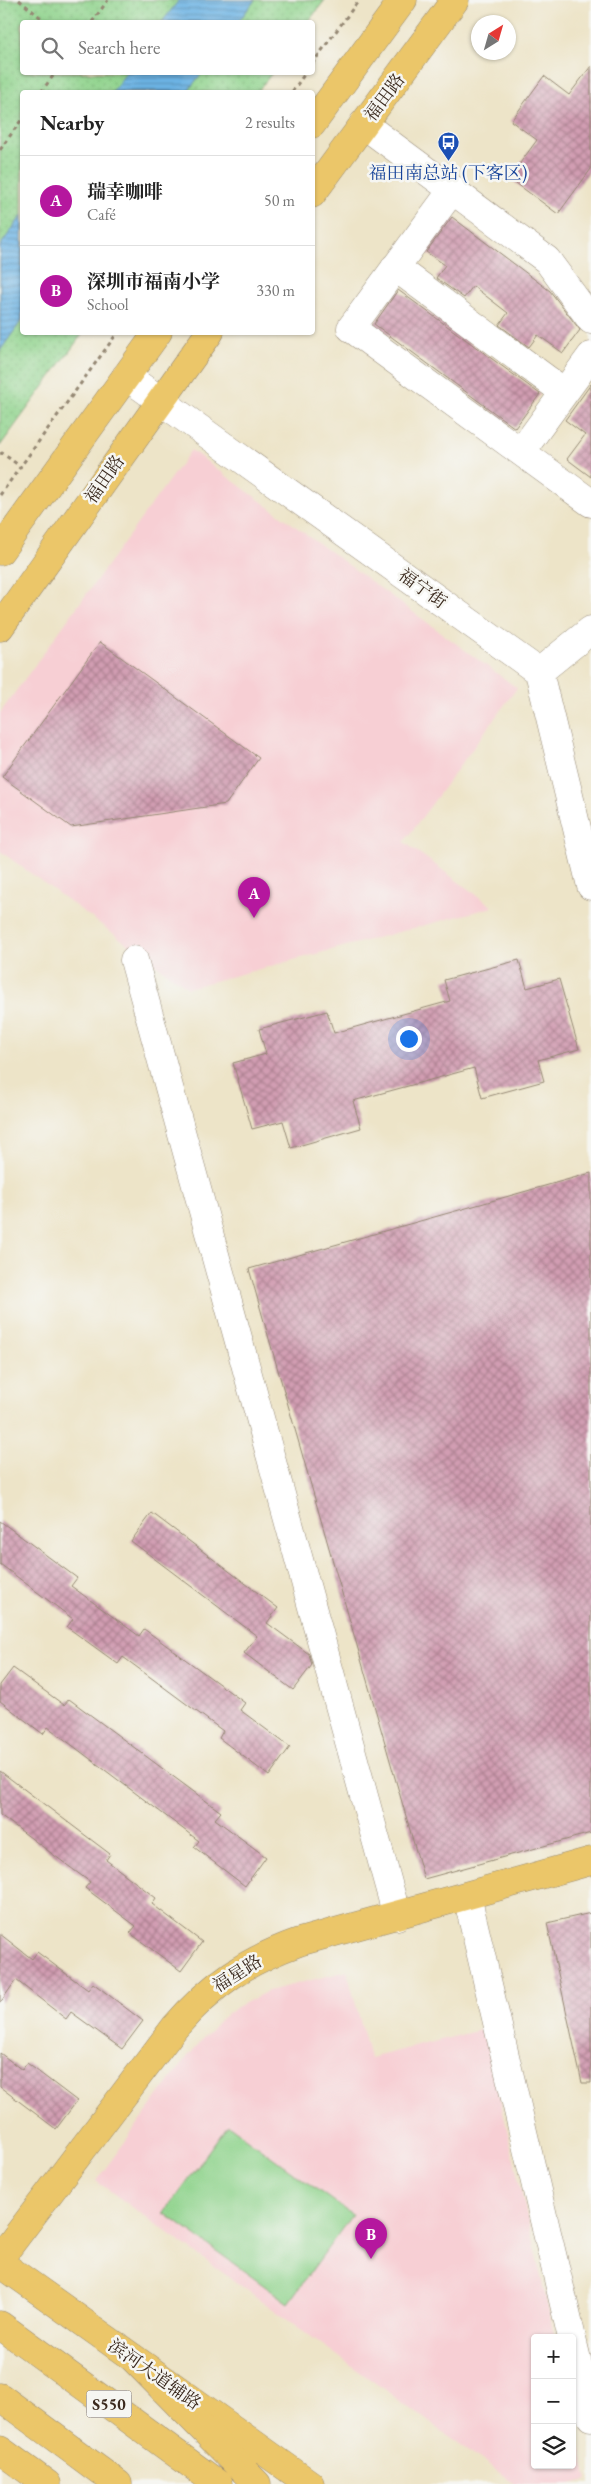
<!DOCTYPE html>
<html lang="en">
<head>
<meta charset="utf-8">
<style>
	body { margin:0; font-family:"EB Garamond","Noto Serif SC",serif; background:#f2f2f2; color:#222 }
	.controls { position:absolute; right:15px; bottom:15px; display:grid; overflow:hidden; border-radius:5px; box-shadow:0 1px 4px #0004 }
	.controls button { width:45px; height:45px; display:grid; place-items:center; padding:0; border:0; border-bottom:1px solid #e0e0e0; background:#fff; color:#222; font:25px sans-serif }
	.compass { position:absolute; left:471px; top:15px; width:45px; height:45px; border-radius:50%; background:#fff; box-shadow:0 1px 4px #0004; rotate:37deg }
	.you { position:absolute; left:408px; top:1038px; width:18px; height:18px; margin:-12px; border:4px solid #fff; border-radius:50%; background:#1a73e8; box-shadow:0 0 0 8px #1a73e833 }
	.badge { display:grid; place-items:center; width:32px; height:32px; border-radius:50%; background:#b5179e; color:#fff; font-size:16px; font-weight:700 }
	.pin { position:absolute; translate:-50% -41px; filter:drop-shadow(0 1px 2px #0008) }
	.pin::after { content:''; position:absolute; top:26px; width:18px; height:15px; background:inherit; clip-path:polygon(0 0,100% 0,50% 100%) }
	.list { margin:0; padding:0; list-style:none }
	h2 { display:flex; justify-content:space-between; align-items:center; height:65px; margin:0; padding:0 20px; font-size:21px }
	h2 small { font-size:16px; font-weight:400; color:#767676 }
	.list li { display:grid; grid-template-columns:32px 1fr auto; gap:15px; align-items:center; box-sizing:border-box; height:90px; padding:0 20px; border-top:1px solid #e0e0e0 }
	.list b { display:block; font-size:19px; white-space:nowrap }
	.list p { margin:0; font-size:16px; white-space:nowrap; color:#767676 }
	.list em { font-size:16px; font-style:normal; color:#767676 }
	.icon { flex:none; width:28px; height:28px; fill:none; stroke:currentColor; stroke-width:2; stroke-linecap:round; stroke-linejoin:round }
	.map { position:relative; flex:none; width:591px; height:2484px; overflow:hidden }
	.search { position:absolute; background:#fff; box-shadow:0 1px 4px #0004; left:20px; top:20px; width:295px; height:55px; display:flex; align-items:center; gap:12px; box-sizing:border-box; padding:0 18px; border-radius:5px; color:#767676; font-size:19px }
	.panel { position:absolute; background:#fff; box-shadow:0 1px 4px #0004; left:20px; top:90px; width:295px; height:245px; border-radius:5px }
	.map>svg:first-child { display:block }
	.built { fill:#f7cfd4 }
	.grass { fill:#8fd38c; stroke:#657e55 }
	.park { fill:url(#park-dots); stroke:#657e55 }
	.water { fill:url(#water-rules); stroke:#546e81 }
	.building { fill:url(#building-cross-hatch) }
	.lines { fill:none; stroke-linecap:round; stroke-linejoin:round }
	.minor-casing { stroke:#948773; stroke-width:29 }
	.major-casing { stroke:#948773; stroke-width:29 }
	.highway-casing { stroke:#948773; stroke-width:29 }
	.path { stroke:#948773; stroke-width:3; stroke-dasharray:4 4; stroke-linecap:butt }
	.minor { stroke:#fff; stroke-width:28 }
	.major { stroke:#ebc669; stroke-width:28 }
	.highway { stroke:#ebc669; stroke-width:28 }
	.labels { text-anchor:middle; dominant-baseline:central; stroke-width:5; stroke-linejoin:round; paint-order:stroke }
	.shield { fill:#f6f6f2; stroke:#73675e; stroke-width:1 }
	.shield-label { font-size:16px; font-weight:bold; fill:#3b2a1e }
	.street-label { font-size:18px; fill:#3b2a1e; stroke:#f6f6f2 }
	.transit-label { font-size:18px; fill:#164399; stroke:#f6f6f2 }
</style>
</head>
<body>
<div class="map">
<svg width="591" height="2484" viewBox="0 0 591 2484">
	<defs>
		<pattern id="park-dots" width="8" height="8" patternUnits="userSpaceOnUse" patternTransform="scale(1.25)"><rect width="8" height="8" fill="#8fd38c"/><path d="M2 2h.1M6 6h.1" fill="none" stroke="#7cb578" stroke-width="1.8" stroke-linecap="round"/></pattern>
		<pattern id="water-rules" width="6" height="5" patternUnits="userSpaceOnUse" patternTransform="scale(1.25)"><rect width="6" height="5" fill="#6cb3e4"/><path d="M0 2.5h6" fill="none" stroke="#5a92b8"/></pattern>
		<pattern id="building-cross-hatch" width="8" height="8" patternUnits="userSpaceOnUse" patternTransform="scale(1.25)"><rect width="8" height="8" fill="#d19db2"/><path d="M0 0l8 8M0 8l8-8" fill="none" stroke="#ab8090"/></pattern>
	</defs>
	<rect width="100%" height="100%" fill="#f6f6f2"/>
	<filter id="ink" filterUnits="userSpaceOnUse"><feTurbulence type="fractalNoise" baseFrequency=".02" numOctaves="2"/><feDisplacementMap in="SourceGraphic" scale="10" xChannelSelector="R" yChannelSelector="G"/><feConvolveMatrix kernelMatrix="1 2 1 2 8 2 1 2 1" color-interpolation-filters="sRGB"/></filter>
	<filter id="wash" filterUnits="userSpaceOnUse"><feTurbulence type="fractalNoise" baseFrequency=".0096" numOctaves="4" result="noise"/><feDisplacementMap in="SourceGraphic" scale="20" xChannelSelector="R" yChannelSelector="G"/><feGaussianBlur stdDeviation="1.12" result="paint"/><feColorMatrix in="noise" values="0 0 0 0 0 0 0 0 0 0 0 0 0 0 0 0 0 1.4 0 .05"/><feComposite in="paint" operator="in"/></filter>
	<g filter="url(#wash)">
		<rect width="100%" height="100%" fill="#ede4c8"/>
		<path class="built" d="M 191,450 L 517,688 L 404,842 L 493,907 L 188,988 L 0,851 L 0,713 Z
			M 347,1971 L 370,2058 L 484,2029 L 555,2338 L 535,2338 L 535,2465 L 572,2465 L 572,2412 L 588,2480 L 570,2484 L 515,2484 L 96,2181 L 188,2056 L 220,2020 L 236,2007 L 268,1991 Z"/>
		<path class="grass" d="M 228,2125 L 352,2215 L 288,2303 L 164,2213 Z"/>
		<path class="park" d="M 0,0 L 325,0 L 308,22 L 22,22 L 22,72 L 272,73 L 257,92 L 22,92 L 22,332 L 83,333 L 0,446 Z"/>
		<path class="water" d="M 179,0 L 255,0 L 238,22 L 162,22 Z
			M 126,73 L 126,72 L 202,73 L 187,92 L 112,92 Z
			M 22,215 L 22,320 L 0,351 L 0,246 Z"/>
		<g id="blocks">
			<path class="building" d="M 591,66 L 591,169 L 558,214 L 509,178 L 537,140 L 511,121 L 544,76 L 569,95 Z
				M 452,217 L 550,291 L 580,330 L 563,353 L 538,335 L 529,347 L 499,325 L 508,313 L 473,286 L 464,298 L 436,278 L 445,265 L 426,252 Z
				M 398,290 L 540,394 L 515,428 L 374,324 Z
				M 591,384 L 591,477 L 567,459 L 585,435 L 565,420 Z
				M 100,642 L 259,758 L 226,804 L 71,827 L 2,777 Z
				M 519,960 L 527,988 L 559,979 L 579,1049 L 538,1060 L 544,1081 L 482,1098 L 474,1068 L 353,1101 L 361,1128 L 291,1148 L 283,1121 L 252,1129 L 233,1063 L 266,1054 L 259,1029 L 327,1011 L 334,1033 L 450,1001 L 444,980 Z
				M 591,1173 L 591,1833 L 424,1879 L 249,1269 Z
				M 152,1513 L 278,1608 L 267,1623 L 309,1654 L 312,1665 L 293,1690 L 244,1653 L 257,1636 L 131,1541 Z
				M 0,1521 L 77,1578 L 71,1586 L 139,1636 L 144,1629 L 245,1703 L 240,1710 L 290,1747 L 269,1776 L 219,1738 L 223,1731 L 123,1657 L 118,1664 L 67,1627 L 73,1619 L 0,1564 Z
				M 13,1668 L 64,1705 L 69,1699 L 221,1812 L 215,1819 L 266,1857 L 245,1886 L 194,1847 L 199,1841 L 48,1727 L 43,1734 L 0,1701 L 0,1685 Z
				M 0,1771 L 110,1854 L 106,1860 L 156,1898 L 152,1904 L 202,1942 L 181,1971 L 130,1933 L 136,1926 L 85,1888 L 90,1882 L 0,1815 Z
				M 591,1913 L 591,2083 L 582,2083 L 547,1923 Z
				M 0,1934 L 32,1959 L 37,1952 L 88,1990 L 93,1983 L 143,2021 L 122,2049 L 71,2012 L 66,2019 L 16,1980 L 0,2003 Z
				M 0,2053 L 22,2070 L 27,2063 L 77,2101 L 56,2129 L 0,2087 Z"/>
		</g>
	</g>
	<g filter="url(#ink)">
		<use href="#blocks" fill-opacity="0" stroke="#948773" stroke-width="1"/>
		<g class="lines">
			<defs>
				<path id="minor" d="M 363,124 L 547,260 L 591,320
					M 453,189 L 351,328 L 591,503
					M 395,267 L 564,392
					M 126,376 L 539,672 L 591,886
					M 521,452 L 591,356
					M 539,672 L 591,630
					M 134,960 L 397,1916
					M 467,1896 L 572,2338
					M 572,2339 L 591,2417"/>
				<path id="major" d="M 312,124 L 403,0
					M 312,194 L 455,0
					M 0,551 L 158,332
					M 0,627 L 210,332
					M 0,2258 L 175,2027 C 212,1984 246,1961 299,1942 L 591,1861
					M 0,2263 L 310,2484
					M 0,2450 L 47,2484"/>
				<path id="highway" d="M 0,2325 L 218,2484
					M 133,2358 L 257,2484
					M 0,2397 L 118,2484"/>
			</defs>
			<use href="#minor" class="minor-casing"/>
			<use href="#major" class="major-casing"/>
			<use href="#highway" class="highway-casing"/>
			<path class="path" d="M 19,0 L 46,22
				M 92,22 L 108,0
				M 312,64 L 359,0
				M 41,92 L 56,72
				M 292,92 L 306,72
				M 0,150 L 22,119
				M 0,454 L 2,453 L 21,467
				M 0,495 L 118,332"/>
			<use href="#minor" class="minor"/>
			<use href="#major" class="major"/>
			<use href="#highway" class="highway"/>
		</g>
	</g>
	<defs>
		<symbol id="bus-pin" viewBox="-11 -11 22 30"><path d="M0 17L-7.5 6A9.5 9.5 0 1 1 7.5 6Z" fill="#1a4fb4" stroke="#f6f6f2"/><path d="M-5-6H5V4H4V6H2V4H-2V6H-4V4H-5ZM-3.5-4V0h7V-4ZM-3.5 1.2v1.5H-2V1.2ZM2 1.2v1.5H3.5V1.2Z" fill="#fff"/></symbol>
	</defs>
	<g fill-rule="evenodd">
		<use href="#bus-pin" x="436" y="130" width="25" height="34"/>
	</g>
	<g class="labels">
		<rect class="shield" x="86.5" y="2390.5" width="45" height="27" rx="4"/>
		<g class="shield-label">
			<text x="109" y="2404">S550</text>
		</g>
		<g class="street-label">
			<text transform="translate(384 97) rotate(-53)">福田路</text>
			<text transform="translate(104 479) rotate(-55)">福田路</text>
			<text transform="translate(423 588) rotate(36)">福宁街</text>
			<text transform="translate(237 1973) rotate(-32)">福星路</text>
			<text transform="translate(155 2374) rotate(35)">滨河大道辅路</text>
		</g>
		<g class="transit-label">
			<text x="448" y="172">福田南总站 (下客区)</text>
		</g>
	</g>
</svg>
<div class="controls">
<button>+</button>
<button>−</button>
<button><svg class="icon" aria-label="layers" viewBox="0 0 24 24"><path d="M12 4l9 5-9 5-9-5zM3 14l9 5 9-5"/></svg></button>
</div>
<svg class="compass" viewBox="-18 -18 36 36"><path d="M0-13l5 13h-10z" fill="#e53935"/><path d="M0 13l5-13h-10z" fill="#767676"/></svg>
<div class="you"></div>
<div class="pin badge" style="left:254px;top:918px">A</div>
<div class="pin badge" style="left:371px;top:2259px">B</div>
<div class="search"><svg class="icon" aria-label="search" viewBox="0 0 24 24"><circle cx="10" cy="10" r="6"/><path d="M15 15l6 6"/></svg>Search here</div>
<section class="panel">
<h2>Nearby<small>2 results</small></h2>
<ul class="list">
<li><span class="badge">A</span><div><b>瑞幸咖啡</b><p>Café</p></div><em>50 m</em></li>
<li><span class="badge">B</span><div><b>深圳市福南小学</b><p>School</p></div><em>330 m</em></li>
</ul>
</section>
</div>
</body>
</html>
